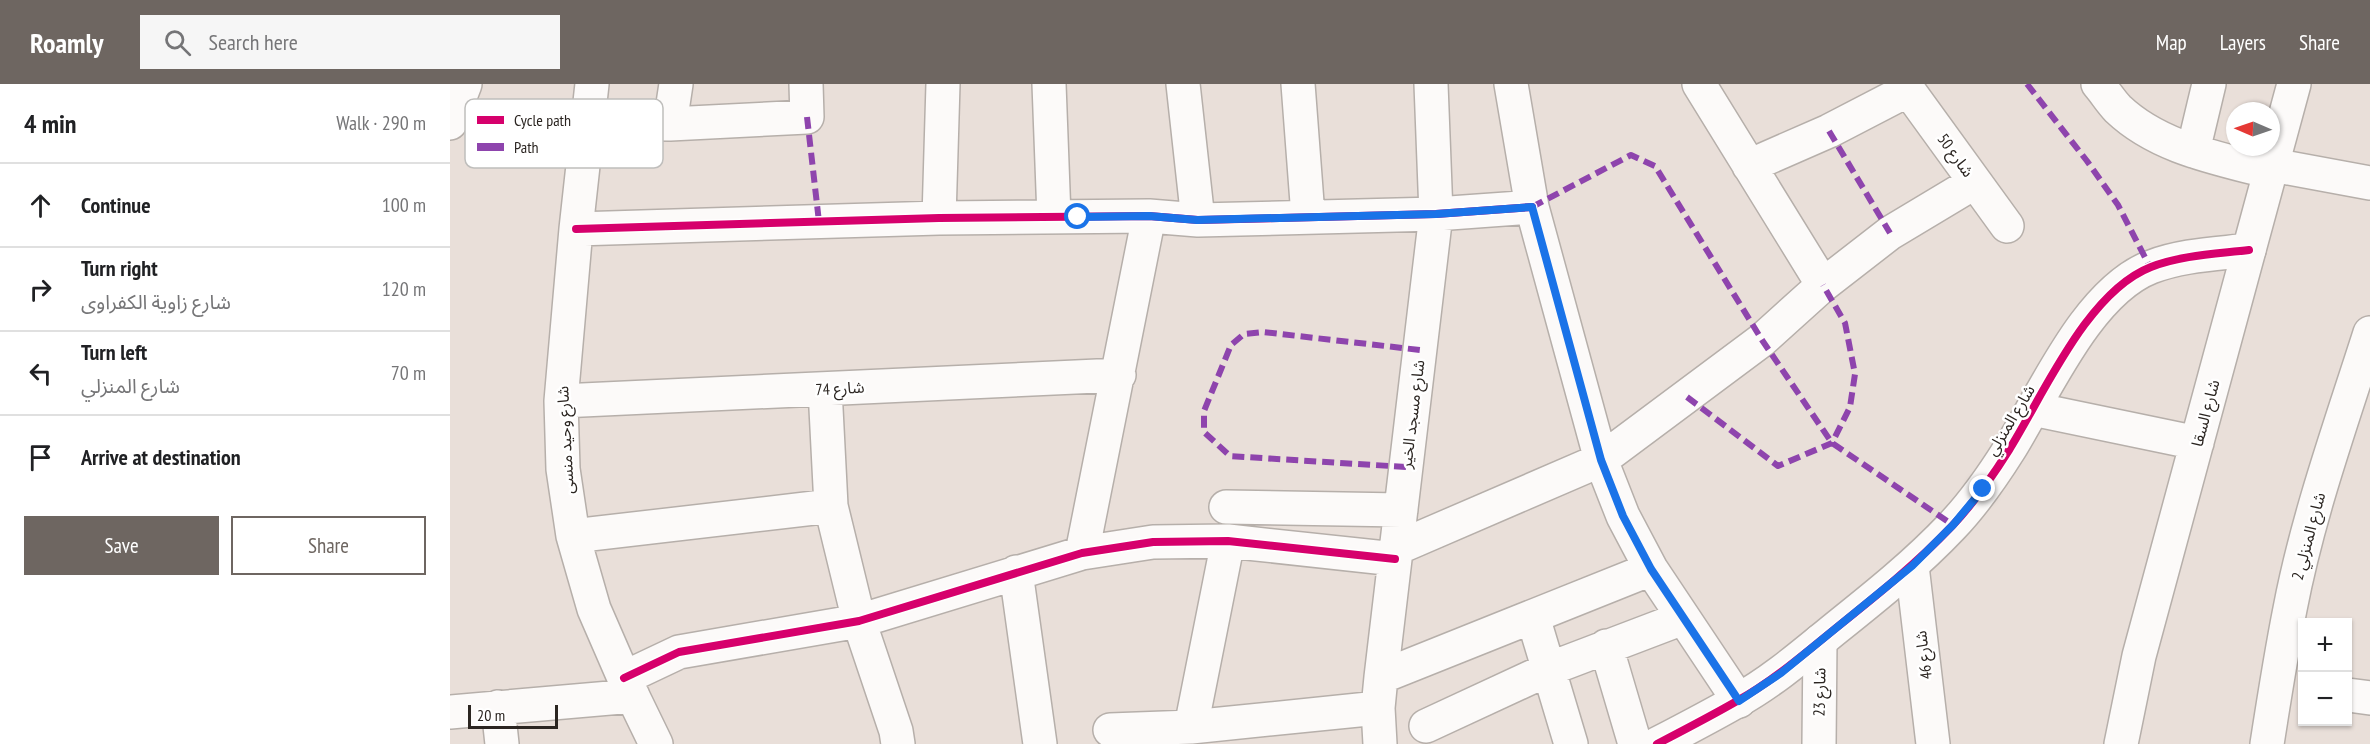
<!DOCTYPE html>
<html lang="en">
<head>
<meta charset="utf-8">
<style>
	body { margin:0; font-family:"PT Sans Narrow","Noto Sans Arabic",sans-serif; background:#f6f6f6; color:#202124 }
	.controls { position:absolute; right:18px; bottom:18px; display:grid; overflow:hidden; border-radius:0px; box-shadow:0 2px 4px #0004 }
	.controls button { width:54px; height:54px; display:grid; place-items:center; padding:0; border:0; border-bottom:2px solid #e0e0e0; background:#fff; color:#202124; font:30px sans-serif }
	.compass { position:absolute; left:1776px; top:18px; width:54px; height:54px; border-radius:50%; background:#fff; box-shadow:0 2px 4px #0004; rotate:272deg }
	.scale { position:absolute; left:18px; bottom:15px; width:90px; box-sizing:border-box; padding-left:6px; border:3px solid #2b2521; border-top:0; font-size:16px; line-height:21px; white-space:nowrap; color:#2b2521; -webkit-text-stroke:4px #fff; paint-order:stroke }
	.stop { position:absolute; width:18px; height:18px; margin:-14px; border:4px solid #1a73e8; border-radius:50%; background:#fff }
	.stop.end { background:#1a73e8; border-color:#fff; box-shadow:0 2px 6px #0008 }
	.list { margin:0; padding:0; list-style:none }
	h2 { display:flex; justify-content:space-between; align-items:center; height:78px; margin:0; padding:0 24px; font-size:26px }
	h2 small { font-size:20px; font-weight:400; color:#757577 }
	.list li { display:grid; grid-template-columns:39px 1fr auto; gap:18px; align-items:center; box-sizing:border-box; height:84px; padding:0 24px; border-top:2px solid #e0e0e0 }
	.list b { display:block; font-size:22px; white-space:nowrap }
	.list p { margin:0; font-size:20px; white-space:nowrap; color:#757577 }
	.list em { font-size:20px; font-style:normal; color:#757577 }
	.actions { display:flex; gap:12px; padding:18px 24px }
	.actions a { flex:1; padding:14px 0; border:2px solid #6e6661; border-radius:0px; text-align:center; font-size:21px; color:#6e6661 }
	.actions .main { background:#6e6661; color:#fff }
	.icon { flex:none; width:33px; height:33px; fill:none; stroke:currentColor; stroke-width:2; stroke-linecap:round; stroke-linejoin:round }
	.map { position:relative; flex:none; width:1920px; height:660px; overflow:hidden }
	header { display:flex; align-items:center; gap:36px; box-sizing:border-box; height:84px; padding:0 30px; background:#6e6661; color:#fff }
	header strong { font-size:28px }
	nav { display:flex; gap:33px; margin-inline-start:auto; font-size:21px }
	.search { width:420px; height:54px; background:#f6f6f6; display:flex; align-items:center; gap:15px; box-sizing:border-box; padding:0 21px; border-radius:0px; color:#757577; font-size:22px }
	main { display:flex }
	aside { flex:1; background:#fff }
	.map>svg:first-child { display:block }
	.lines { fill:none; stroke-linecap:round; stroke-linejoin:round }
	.street-casing { stroke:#b6afaa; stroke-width:36 }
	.secondary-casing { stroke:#b6afaa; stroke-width:36 }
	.street { stroke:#fcfaf9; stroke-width:33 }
	.secondary { stroke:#fcfaf9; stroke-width:33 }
	.quiet { stroke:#8e44ad; stroke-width:6; stroke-dasharray:12 6; stroke-linecap:butt }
	.cycleway-casing { stroke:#fff; stroke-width:11 }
	.cycleway { stroke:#d6006c; stroke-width:8 }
	.route { stroke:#1a73e8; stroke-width:8 }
	.labels { text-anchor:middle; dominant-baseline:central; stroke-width:5; stroke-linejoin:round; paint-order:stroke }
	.street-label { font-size:16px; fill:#2b2521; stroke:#fff }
	.key { fill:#fff; stroke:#bfbebc; stroke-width:1.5 }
	.key-label { font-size:16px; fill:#2b2521 }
</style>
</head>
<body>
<header>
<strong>Roamly</strong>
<div class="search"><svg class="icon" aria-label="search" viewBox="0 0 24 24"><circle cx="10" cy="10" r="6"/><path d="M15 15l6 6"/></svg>Search here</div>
<nav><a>Map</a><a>Layers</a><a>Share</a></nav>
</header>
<main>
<aside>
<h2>4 min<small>Walk · 290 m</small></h2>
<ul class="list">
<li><svg class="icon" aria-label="ahead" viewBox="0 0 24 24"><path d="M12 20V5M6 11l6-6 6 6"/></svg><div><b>Continue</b></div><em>100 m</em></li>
<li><svg class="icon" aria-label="right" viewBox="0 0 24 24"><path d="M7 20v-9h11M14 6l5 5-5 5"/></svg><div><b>Turn right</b><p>شارع زاوية الكفراوى</p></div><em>120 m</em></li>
<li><svg class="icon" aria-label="left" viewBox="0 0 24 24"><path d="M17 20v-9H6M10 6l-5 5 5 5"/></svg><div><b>Turn left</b><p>شارع المنزلي</p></div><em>70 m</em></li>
<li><svg class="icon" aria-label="arrive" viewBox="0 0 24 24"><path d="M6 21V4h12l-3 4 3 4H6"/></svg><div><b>Arrive at destination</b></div></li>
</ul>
<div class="actions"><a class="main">Save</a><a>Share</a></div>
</aside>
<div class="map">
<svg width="1920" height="660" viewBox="0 0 1920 660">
	<rect width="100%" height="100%" fill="#e9dfd9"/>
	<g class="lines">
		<defs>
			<path id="street" d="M 142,0 L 126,145 L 111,317 L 113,385 L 123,452 L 144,525 L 174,594 L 206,660
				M 599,0 L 604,133
				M 733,0 L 748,136
				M 848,0 L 858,132
				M 1061,0 L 1082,123 L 1151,376 L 1173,432 L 1201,485 L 1289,617
				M 1249,0 L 1373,201
				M 1454,0 L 1557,142
				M 1648,0 C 1655,8 1661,18 1668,25 C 1709,64 1768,74 1820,88
				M 0,39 L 15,0
				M 138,39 L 220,40 L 357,33 L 356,0
				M 220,40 L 226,0
				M 1743,67 L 1759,0
				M 1822,81 L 1920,99
				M 1299,82 L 1379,47 L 1458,6
				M 489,134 L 493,0
				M 126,145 L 489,134 L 699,132 L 748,136 L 986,130 L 1082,123
				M 375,305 L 381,422 L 409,537 L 446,647 L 448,660
				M 111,317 L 669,291
				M 1583,325 L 1747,359
				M 776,423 L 951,426
				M 123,452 L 381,422
				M 947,464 L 1151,376 L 1312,256 L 1373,201 L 1440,149 L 1525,98
				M 632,469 L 699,132
				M 1462,482 L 1483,660
				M 566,488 L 590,660
				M 1083,533 L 1121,660
				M 1156,562 L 1185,660
				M 931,593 L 1201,485
				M 174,594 L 229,568 L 409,537 L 632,469 L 703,458 L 778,457 L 945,475
				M 1898,611 L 1920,614
				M 48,623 L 52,660
				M 0,628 L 183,612
				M 976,642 L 1099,585 L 1233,534
				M 741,643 L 778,457
				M 660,646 L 741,643 L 928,624
				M 930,660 L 928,624 L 931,593 L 986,130 L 981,0
				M 1369,660 L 1370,557
				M 1671,660 L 1689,572 L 1799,166
				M 1817,660 C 1824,615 1831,570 1840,525 C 1858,431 1891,340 1920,249"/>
			<path id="secondary" d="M 1207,660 C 1234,646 1261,632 1287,617 C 1323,597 1354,570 1386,544 C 1426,512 1466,480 1502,442 C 1523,420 1542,393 1559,366 C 1594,310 1637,208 1701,183 C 1732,171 1766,170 1799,166 L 1844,0"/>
		</defs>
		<use href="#street" class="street-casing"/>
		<use href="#secondary" class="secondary-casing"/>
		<use href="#street" class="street"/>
		<use href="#secondary" class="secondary"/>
		<path class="quiet" d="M 1577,0 L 1637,77 L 1668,121 L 1700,183
			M 357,33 L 369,138
			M 1379,47 L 1440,149
			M 1082,123 L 1181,71 L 1205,82 L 1312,256 L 1382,359 L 1503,441
			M 1237,313 L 1328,382 L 1382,359 L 1400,323 L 1405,290 L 1395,239 L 1373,201
			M 956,383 L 780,372 L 754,348 L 754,327 L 781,261 L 794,250 L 813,248 L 970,266"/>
		<defs>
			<path id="cycleway" d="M 126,145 L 489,134 L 699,132 L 748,136 L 986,130 L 1082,123
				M 174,594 L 229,568 L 409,537 L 632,469 L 703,458 L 778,457 L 945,475
				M 1207,660 C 1234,646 1261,632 1287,617 C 1323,597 1354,570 1386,544 C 1426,512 1466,480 1502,442 C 1523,420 1542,393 1559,366 C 1594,310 1637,208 1701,183 C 1732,171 1766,170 1799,166"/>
		</defs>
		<use href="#cycleway" class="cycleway-casing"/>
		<use href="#cycleway" class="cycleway"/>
	</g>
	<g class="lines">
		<path class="route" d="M 628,133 L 699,132 L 747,136 L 986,130 L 1082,123 L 1151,376 L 1173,432 L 1201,485 L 1289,617 L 1331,589 L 1462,482 L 1503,441 L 1533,405"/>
	</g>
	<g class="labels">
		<g class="street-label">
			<text transform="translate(1506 71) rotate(54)">شارع 50</text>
			<text transform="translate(390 304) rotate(-3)">شارع 74</text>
			<text transform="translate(1755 329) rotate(-75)">شارع السقا</text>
			<text transform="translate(962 330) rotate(-83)">شارع مسجد الخير</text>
			<text transform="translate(1560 336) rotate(-59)">شارع المنزلي</text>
			<text transform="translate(115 356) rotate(-93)">شارع وحيد منسى</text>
			<text transform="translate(1858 452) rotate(-75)">شارع المنزلي 2</text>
			<text transform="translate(1473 571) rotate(-97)">شارع 46</text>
			<text transform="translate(1369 608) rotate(-89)">شارع 23</text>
		</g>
	</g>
	<rect x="15" y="15" width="198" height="69" rx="9" class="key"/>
	<rect x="27" y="32" width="27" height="8" fill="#d6006c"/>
	<rect x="27" y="59" width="27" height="8" fill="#8e44ad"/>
	<g class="key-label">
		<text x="64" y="42">Cycle path</text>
		<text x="64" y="69">Path</text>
	</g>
</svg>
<div class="controls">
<button>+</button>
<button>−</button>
</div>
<svg class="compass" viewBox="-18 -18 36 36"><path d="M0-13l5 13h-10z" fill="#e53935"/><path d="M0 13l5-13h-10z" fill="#757577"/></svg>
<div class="scale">20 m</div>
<div class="stop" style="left:628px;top:133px"></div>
<div class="stop end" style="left:1533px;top:405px"></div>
</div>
</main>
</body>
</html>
